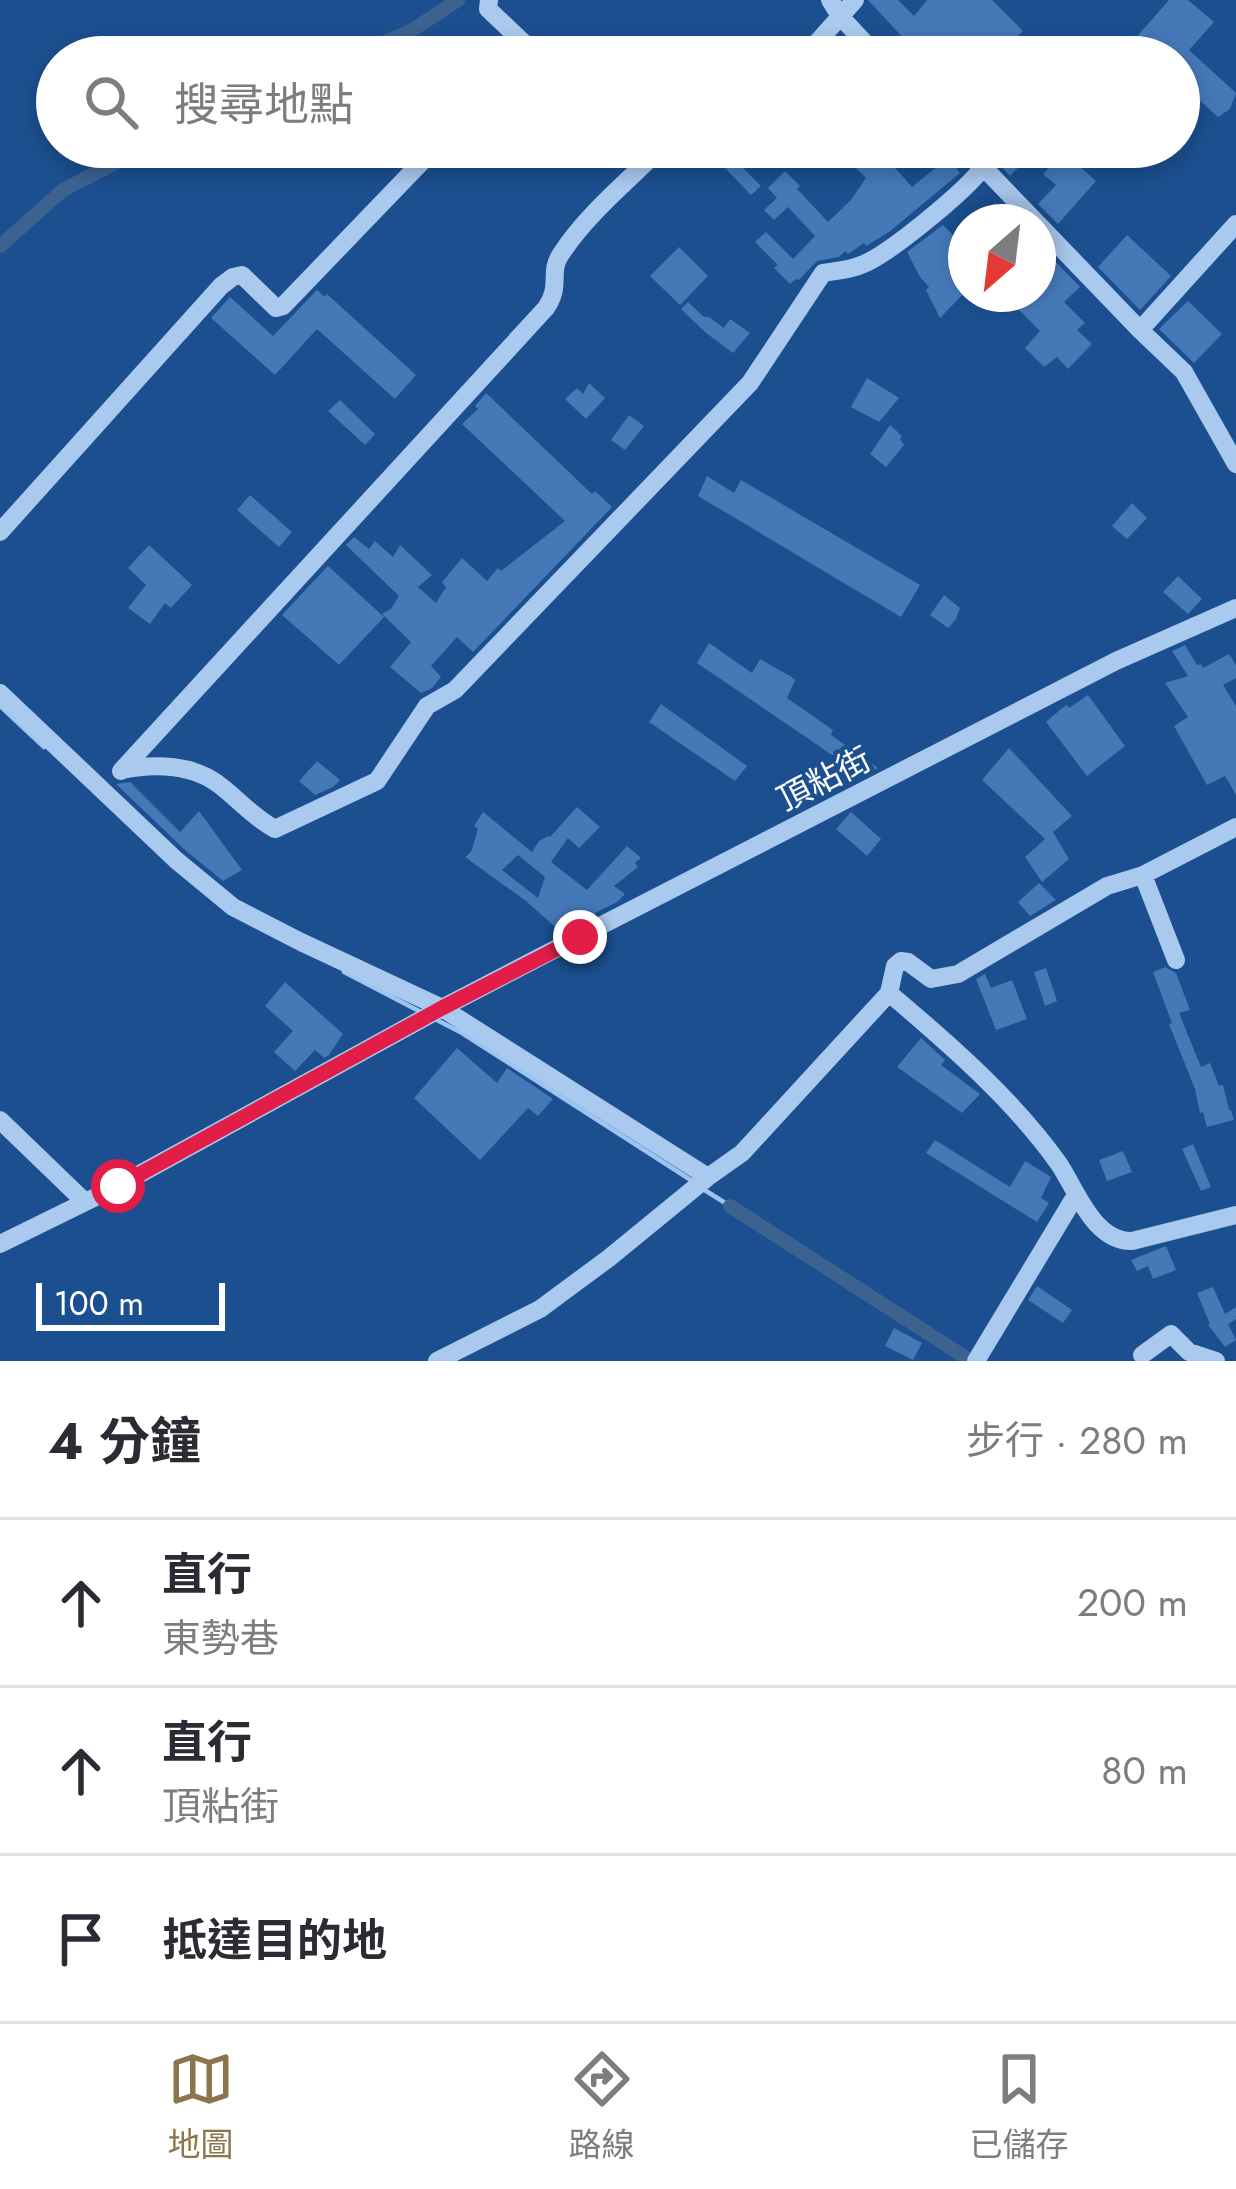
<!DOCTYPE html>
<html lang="zh-TW">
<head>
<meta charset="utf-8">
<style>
	body { margin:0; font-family:Jost,"Noto Sans TC",sans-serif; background:#f2f2f3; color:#2b2b33 }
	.compass { position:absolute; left:948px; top:204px; width:108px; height:108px; border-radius:50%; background:#fff; box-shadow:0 6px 18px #0003; rotate:208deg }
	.scale { position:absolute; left:36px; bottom:30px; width:189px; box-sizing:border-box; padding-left:12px; border:6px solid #fff; border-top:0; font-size:33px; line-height:42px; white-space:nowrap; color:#fff; -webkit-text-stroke:9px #1b4f8f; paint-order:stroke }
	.stop { position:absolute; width:36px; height:36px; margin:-27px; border:9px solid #e11d48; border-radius:50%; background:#fff }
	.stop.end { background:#e11d48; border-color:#fff; box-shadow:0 3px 12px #0008 }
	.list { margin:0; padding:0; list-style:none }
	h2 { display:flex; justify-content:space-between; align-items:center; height:156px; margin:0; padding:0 48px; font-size:51px }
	h2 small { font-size:39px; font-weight:400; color:#7c7c81 }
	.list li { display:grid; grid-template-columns:78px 1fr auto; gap:36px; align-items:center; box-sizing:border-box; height:168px; padding:0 48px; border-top:3px solid #e1e1e2 }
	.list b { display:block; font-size:45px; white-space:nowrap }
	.list p { margin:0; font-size:39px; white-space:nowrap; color:#7c7c81 }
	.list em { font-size:39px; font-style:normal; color:#7c7c81 }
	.icon { flex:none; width:66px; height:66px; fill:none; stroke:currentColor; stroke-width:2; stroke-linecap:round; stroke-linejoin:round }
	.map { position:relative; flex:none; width:1236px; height:1361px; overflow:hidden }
	.search { position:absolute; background:#fff; box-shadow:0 6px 18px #0003; left:36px; right:36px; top:36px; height:132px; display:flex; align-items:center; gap:30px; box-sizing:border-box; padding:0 42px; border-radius:66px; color:#7c7c81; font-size:45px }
	.sheet { height:660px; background:#fff }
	nav { display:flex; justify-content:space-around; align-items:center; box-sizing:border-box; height:168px; border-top:3px solid #e1e1e2; background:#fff; font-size:33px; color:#7c7c81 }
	nav a { display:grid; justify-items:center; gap:6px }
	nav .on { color:#8a764a }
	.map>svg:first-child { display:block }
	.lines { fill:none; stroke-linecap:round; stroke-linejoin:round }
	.stream { stroke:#9cc4f0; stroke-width:4.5 }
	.canal { stroke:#3c6290; stroke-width:14 }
	.building { fill:#4478b7; fill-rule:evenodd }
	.minor { stroke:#a9c9ee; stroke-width:18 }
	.route { stroke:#e11d48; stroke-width:15 }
	.labels { text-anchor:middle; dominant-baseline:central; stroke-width:9; stroke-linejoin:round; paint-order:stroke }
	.street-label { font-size:33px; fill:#fff; stroke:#1b4f8f }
</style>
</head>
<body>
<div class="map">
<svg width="1236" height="1361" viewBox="0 0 1236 1361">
	<rect width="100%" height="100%" fill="#1b4f8f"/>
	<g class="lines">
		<path class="stream" d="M 0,706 L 44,747
			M 344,972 L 419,1011
			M 435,1019 L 462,1033 L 694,1182
			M 703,1189 L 730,1206"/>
		<path class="canal" d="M 350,57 L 411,31 L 458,0
			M 0,246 L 63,190 L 117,162 L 170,147
			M 730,1206 L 971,1361"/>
	</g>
	<path class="building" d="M 868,0 L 898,0 L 914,16 L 927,0 L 992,0 L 1023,31 L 998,57 L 921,57 Z
		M 1169,0 L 1188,0 L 1214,22 L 1189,50 L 1236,93 L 1230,109 L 1218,117 L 1179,82 L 1179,57 L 1151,57 L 1133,41 Z
		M 705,147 L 755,147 L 738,163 L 761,186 L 751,195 Z
		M 835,147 L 865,147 L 883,166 L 889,161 L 912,187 L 953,154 L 961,163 L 956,168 L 960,173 L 889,232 L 866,246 L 864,243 L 848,254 L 845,251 L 839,257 L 817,261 L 799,280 L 796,279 L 790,284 L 774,268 L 778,265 L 755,242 L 766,232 L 793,259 L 815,236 L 788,207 L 774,220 L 764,210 L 777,198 L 768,188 L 785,171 L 800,186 L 797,189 L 828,222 L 851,200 L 866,178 Z
		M 1010,147 L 1014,147 L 1027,158 L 1010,176 L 996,161 Z
		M 1063,152 L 1096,181 L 1058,224 L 1038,204 L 1056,185 L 1043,174 Z
		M 943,225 L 956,238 L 966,229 L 966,256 L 958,263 L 966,272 L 966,291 L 940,318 L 926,290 L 929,287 L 920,277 L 907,252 Z
		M 1127,235 L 1171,276 L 1140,310 L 1098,267 Z
		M 679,247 L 708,276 L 680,305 L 650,276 Z
		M 1052,258 L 1080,287 L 1064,302 L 1085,323 L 1077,330 L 1092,344 L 1068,369 L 1057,357 L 1044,367 L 1025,348 L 1040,331 L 1003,294 L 1038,294 L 1038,276 Z
		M 317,290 L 325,297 L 327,294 L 416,375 L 395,399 L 317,329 L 275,375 L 211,318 L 230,297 L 273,336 Z
		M 1188,301 L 1222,334 L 1194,363 L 1159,329 Z
		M 688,302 L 704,317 L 709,317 L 724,328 L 730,319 L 750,333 L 733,353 L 705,332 L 681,309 Z
		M 867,378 L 899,398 L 879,422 L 851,407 Z
		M 589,383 L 605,398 L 586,419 L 565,399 L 577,388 L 583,394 Z
		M 486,393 L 592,494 L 595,491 L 612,507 L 473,652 L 457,637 L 431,666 L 441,677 L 432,688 L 421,693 L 390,667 L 411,642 L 382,614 L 391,609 L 399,596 L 346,545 L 354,537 L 369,549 L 375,541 L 393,557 L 400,545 L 432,575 L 418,587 L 436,603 L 446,587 L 442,582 L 462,558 L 487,581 L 498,568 L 501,571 L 565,521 L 462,424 L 478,409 L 475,406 Z
		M 340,400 L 375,434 L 365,445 L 328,411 Z
		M 629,415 L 644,426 L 625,450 L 611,440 Z
		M 890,425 L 902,436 L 900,439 L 904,445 L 886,467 L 870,454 Z
		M 707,476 L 734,493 L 741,480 L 920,585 L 901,617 L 698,496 Z
		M 250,495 L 292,532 L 279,547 L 237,510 Z
		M 1132,503 L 1147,518 L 1127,539 L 1112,526 Z
		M 149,545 L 192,585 L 171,608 L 165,603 L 150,624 L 128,608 L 146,585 L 128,568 Z
		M 328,566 L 384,617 L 339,665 L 282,615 Z
		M 1178,576 L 1202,599 L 1188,614 L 1163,592 Z
		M 944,595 L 960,608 L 956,619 L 948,628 L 930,615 Z
		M 709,643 L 752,673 L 760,659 L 790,676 L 795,680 L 787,698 L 833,730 L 831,735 L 878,768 L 863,776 L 697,663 Z
		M 1185,645 L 1197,665 L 1201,664 L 1203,668 L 1229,654 L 1236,665 L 1236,678 L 1223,685 L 1236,706 L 1236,795 L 1225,776 L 1207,785 L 1174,726 L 1188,717 L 1165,683 L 1188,676 L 1172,651 Z
		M 1088,695 L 1125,746 L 1087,776 L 1046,722 L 1061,709 L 1067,705 L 1069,708 Z
		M 661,704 L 747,766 L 735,781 L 649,722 Z
		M 1009,748 L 1072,816 L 1053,832 L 1069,859 L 1042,882 L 1025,857 L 1045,839 L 982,780 Z
		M 317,761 L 340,780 L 333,787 L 315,795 L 299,781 Z
		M 130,782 L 180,832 L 199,811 L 242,870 L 223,881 L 185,850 L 116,784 Z
		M 577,807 L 600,827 L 579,848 L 568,838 L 551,862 L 587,890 L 627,846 L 641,858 L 635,863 L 638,867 L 614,886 L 625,894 L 617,902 L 593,914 L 590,911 L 585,918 L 560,931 L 526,901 L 465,857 L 471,852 L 478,829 L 474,826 L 483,812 L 532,852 L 539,841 L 548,836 L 550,837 ZM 518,855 L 545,877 L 538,898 L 502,870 Z
		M 851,812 L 881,839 L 867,856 L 836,829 Z
		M 1039,883 L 1056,900 L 1030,916 L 1018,902 Z
		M 1165,967 L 1176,973 L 1190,1010 L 1179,1013 L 1201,1067 L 1210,1063 L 1219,1086 L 1223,1085 L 1229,1110 L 1231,1110 L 1234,1120 L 1207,1127 L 1203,1112 L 1200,1113 L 1195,1089 L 1169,1024 L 1172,1023 L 1153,972 Z
		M 1046,968 L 1057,1001 L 1045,1006 L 1034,972 Z
		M 985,974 L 991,988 L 1012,980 L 1027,1019 L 996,1030 L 976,979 Z
		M 285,982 L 343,1034 L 329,1055 L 324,1058 L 315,1050 L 295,1071 L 274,1052 L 293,1031 L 265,1006 Z
		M 921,1038 L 945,1060 L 941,1065 L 980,1094 L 962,1113 L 897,1067 Z
		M 457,1048 L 497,1083 L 507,1068 L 553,1099 L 538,1116 L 528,1108 L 480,1160 L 414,1098 Z
		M 935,1140 L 1010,1187 L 1025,1161 L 1051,1177 L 1041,1198 L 1049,1203 L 1037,1222 L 926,1153 Z
		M 1193,1144 L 1211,1187 L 1201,1191 L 1182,1149 Z
		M 1123,1151 L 1132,1172 L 1107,1181 L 1099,1160 Z
		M 1166,1246 L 1176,1270 L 1153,1279 L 1148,1266 L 1137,1271 L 1131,1260 Z
		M 1037,1286 L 1072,1310 L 1063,1323 L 1028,1300 Z
		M 1213,1287 L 1225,1314 L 1236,1307 L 1236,1319 L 1228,1324 L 1236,1340 L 1225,1347 L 1208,1325 L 1210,1324 L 1197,1293 Z
		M 894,1328 L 922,1343 L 913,1360 L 885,1346 Z"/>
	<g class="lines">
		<path class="minor" d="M 489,0 L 488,9 L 526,45 L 528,53 L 524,57
			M 830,0 L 840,16 L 878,57
			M 804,57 L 855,0
			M 964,147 L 1036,222
			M 1038,224 L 1140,330 L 1184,372 L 1236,464
			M 1140,330 L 1236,224
			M 0,532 L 221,286 L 233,277 L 242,275 L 276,308 L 283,306 L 436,147
			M 0,693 L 176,860 L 233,907 L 301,942 L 442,1008 L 708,1177
			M 122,770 C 154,763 195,764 222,787 C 241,802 253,817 275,829 L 377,781 L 427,706 L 455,690 L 750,383 L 823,273 C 835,271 850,270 861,265 C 887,256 967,190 983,167
			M 121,771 L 546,308 C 562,285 548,273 561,254 C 587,214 628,181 662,147
			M 1143,875 L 1176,960
			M 889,993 C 948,1043 1014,1100 1059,1164 C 1077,1191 1094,1242 1132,1241 L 1236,1215
			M 0,1120 L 85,1202
			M 0,1244 L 118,1186 L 442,1008 L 567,943 L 1116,661 L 1236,608
			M 1142,1355 L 1171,1334 L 1189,1352 L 1216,1361
			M 437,1361 L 540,1309 L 609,1258 L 708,1177 L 742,1153 L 889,993 L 895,966 L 901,961 L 908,962 L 931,979 L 958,974 L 1107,886 L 1143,875 L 1236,827
			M 976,1361 L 1076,1195"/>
	</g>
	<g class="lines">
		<path class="route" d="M 118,1186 L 442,1008 L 580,937"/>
	</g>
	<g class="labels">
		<g class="street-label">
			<text transform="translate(824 779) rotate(-27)">頂粘街</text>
		</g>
	</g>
</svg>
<svg class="compass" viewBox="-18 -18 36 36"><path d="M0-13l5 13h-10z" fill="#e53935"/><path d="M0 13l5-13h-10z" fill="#7c7c81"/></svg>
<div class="scale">100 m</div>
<div class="stop" style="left:118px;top:1186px"></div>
<div class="stop end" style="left:580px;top:937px"></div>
<div class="search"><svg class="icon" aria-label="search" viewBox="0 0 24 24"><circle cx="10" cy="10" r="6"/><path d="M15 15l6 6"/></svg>搜尋地點</div>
</div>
<section class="sheet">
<h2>4 分鐘<small>步行 · 280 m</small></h2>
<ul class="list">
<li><svg class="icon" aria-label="ahead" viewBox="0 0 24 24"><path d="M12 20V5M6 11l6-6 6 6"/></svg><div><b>直行</b><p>東勢巷</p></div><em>200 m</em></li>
<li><svg class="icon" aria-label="ahead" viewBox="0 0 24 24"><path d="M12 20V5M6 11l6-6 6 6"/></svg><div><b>直行</b><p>頂粘街</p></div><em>80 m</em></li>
<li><svg class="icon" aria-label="arrive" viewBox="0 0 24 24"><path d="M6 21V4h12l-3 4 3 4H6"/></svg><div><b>抵達目的地</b></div></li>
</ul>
</section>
<nav>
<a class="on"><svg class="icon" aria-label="map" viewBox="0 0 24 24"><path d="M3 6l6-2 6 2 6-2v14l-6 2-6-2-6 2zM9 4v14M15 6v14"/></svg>地圖</a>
<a><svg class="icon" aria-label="directions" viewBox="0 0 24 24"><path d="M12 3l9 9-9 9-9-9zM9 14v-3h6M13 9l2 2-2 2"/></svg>路線</a>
<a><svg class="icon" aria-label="saved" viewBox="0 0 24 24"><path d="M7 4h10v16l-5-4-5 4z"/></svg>已儲存</a>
</nav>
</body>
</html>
